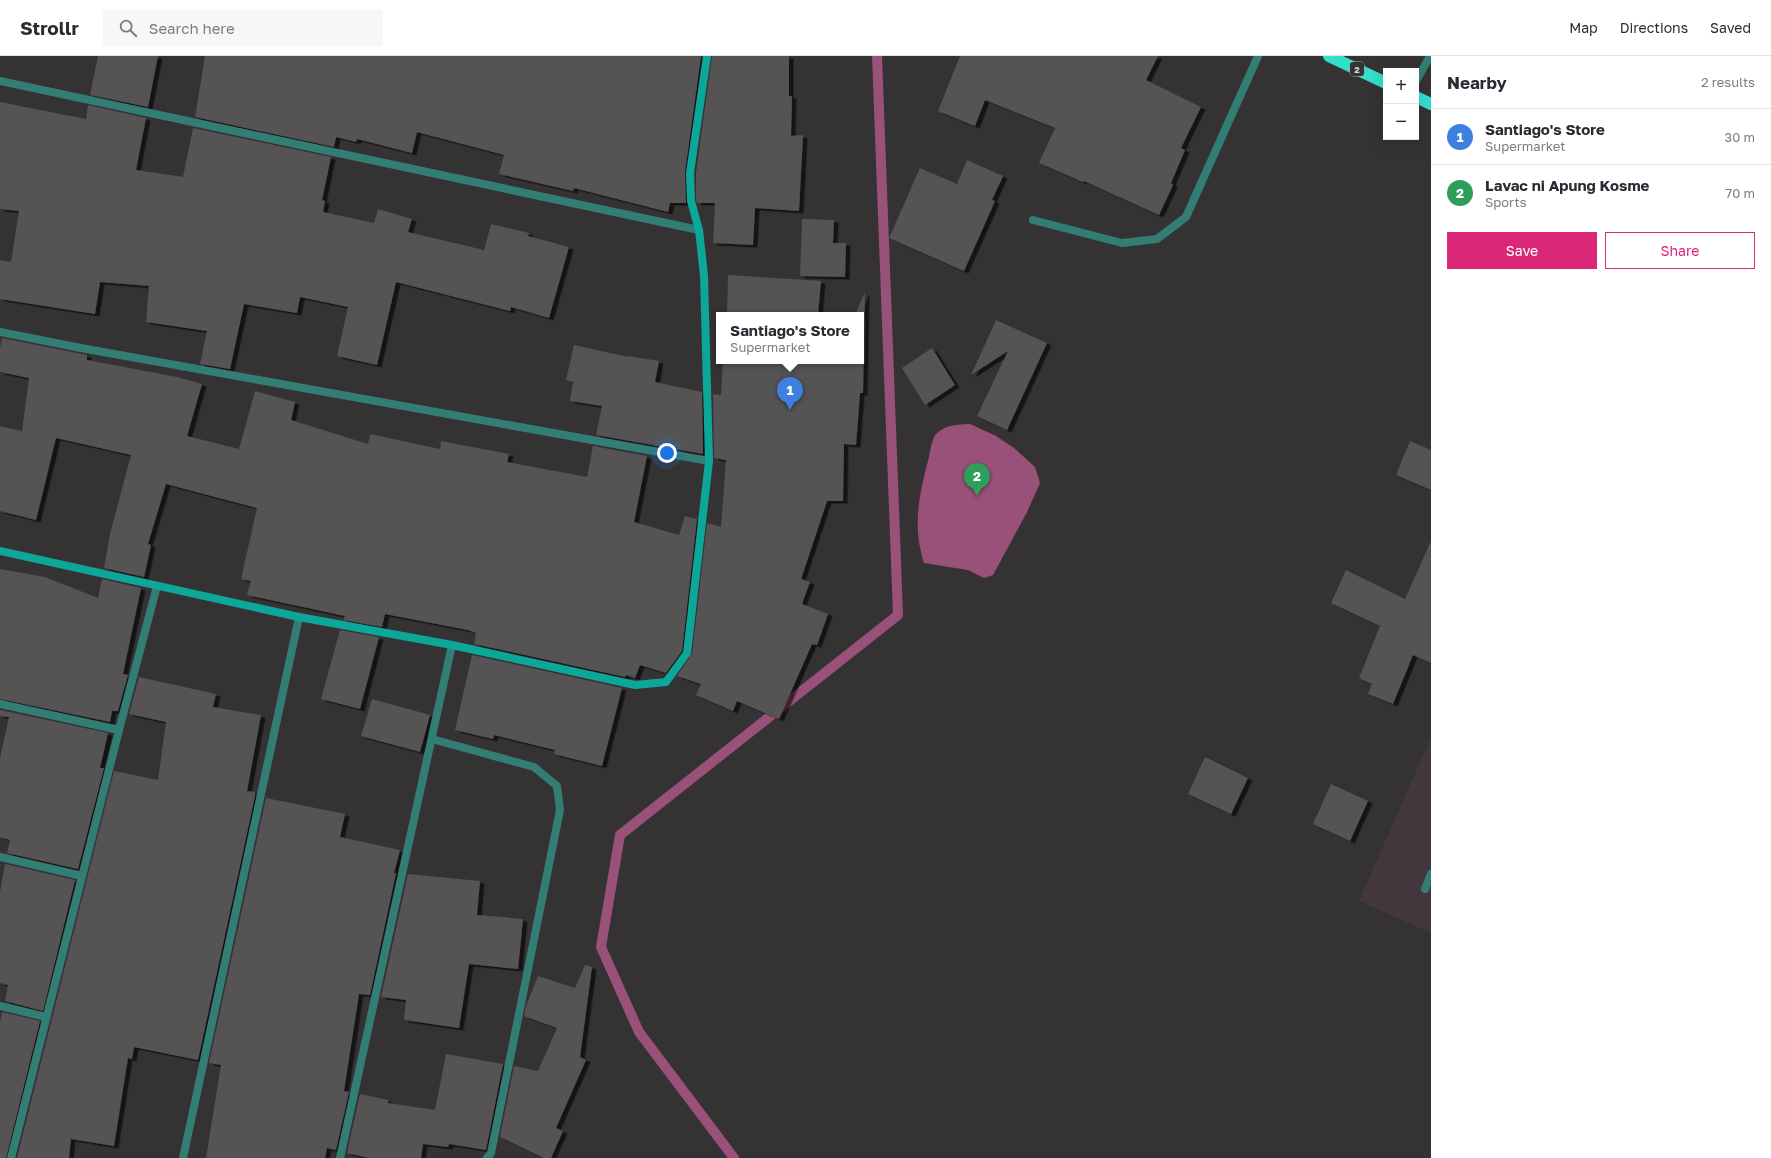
<!DOCTYPE html>
<html lang="en">
<head>
<meta charset="utf-8">
<style>
	body { margin:0; font-family:"Golos Text",sans-serif; background:#f7f7f7; color:#2b2b33 }
	.controls { position:absolute; right:12px; top:12px; display:grid; overflow:hidden; border-radius:0px; box-shadow:0 4px 16px #0002 }
	.controls button { width:36px; height:36px; display:grid; place-items:center; padding:0; border:0; border-bottom:1px solid #e1e1e2; background:#fff; color:#2b2b33; font:20px sans-serif }
	.you { position:absolute; left:667px; top:397px; width:14px; height:14px; margin:-10px; border:3px solid #fff; border-radius:50%; background:#1a73e8; box-shadow:0 0 0 6px #1a73e833 }
	.badge { display:grid; place-items:center; width:26px; height:26px; border-radius:50%; background:#db2777; color:#fff; font-size:13px; font-weight:700 }
	.pin { position:absolute; translate:-50% -33px; filter:drop-shadow(0 1px 2px #0008) }
	.pin::after { content:''; position:absolute; top:21px; width:14px; height:12px; background:inherit; clip-path:polygon(0 0,100% 0,50% 100%) }
	.popup { position:absolute; left:716px; top:256px; width:148px; height:52px; box-sizing:border-box; display:grid; place-content:center; border-radius:0px; background:#fff; filter:drop-shadow(0 1px 3px #0005); font-size:13px; white-space:nowrap; color:#7c7c81 }
	.popup b { font-size:15px; color:#2b2b33 }
	.popup::after { content:''; position:absolute; left:50%; top:100%; margin-left:-8px; border:8px solid transparent; border-top-color:#fff }
	.list { margin:0; padding:0; list-style:none }
	h2 { display:flex; justify-content:space-between; align-items:center; height:52px; margin:0; padding:0 16px; font-size:17px }
	h2 small { font-size:13px; font-weight:400; color:#7c7c81 }
	.list li { display:grid; grid-template-columns:26px 1fr auto; gap:12px; align-items:center; box-sizing:border-box; height:56px; padding:0 16px; border-top:1px solid #e1e1e2 }
	.list b { display:block; font-size:15px; white-space:nowrap }
	.list p { margin:0; font-size:13px; white-space:nowrap; color:#7c7c81 }
	.list em { font-size:13px; font-style:normal; color:#7c7c81 }
	.actions { display:flex; gap:8px; padding:12px 16px }
	.actions a { flex:1; padding:9px 0; border:1px solid #db2777; border-radius:0px; text-align:center; font-size:14px; color:#db2777 }
	.actions .main { background:#db2777; color:#fff }
	.icon { flex:none; width:22px; height:22px; fill:none; stroke:currentColor; stroke-width:2; stroke-linecap:round; stroke-linejoin:round }
	.map { position:relative; flex:none; width:1431px; height:1102px; overflow:hidden }
	header { display:flex; align-items:center; gap:24px; box-sizing:border-box; height:56px; padding:0 20px; background:#fff; border-bottom:1px solid #e1e1e2 }
	header strong { font-size:19px }
	nav { display:flex; gap:22px; margin-inline-start:auto; font-size:14px }
	.search { width:280px; height:36px; background:#f7f7f7; display:flex; align-items:center; gap:10px; box-sizing:border-box; padding:0 14px; border-radius:0px; color:#7c7c81; font-size:15px }
	main { display:flex }
	aside { flex:1; background:#fff }
	.map>svg:first-child { display:block }
	.built { fill:#41373c }
	.water { fill:#9a5179 }
	.lines { fill:none; stroke-linecap:round; stroke-linejoin:round }
	.stream { stroke:#9a5179; stroke-width:10 }
	.building { fill:#565254; filter:url(#shadow) }
	.lane { stroke:#327e74; stroke-width:8 }
	.street { stroke:#327e74; stroke-width:8 }
	.secondary { stroke:#0ca799; stroke-width:8 }
	.highway { stroke:#33decc; stroke-width:12 }
	.labels { text-anchor:middle; dominant-baseline:central; stroke-width:3; stroke-linejoin:round; paint-order:stroke }
	.shield { fill:#353233; stroke:#a4a2a3; stroke-width:1 }
	.shield-label { font-size:9px; font-weight:bold; fill:#d4d2d3 }
</style>
</head>
<body>
<header>
<strong>Strollr</strong>
<div class="search"><svg class="icon" aria-label="search" viewBox="0 0 24 24"><circle cx="10" cy="10" r="6"/><path d="M15 15l6 6"/></svg>Search here</div>
<nav><a>Map</a><a>Directions</a><a>Saved</a></nav>
</header>
<main>
<div class="map">
<svg width="1431" height="1102" viewBox="0 0 1431 1102">
	<defs>
		<filter id="shadow"><feDropShadow dx="4.5" dy="2.5" stdDeviation="0" flood-color="#0009"/></filter>
	</defs>
	<rect width="100%" height="100%" fill="#353233"/>
	<path class="built" d="M 1431,681 L 1431,877 L 1359,845 Z"/>
	<path class="water" d="M 970,368 L 996,380 L 1014,392 L 1035,411 L 1040,427 L 1027,456 L 993,519 L 984,522 L 968,514 L 924,507 C 912,469 919,440 929,401 C 930,395 932,383 936,378 C 947,368 956,369 970,368 Z"/>
	<g class="lines">
		<path class="stream" d="M 734,1102 L 639,976 L 601,891 L 620,779 L 898,559 L 877,0"/>
	</g>
	<path class="building" d="M 98,0 L 158,0 L 148,51 L 90,39 Z
		M 205,0 L 701,0 L 685,116 L 686,147 L 670,147 L 668,156 L 574,132 L 573,135 L 499,118 L 504,99 L 417,76 L 412,97 L 357,83 L 356,86 L 336,81 L 334,91 L 195,61 Z
		M 712,0 L 789,0 L 789,40 L 792,40 L 791,80 L 803,79 L 799,155 L 755,152 L 753,189 L 713,187 L 715,147 L 697,147 L 696,144 L 696,117 Z
		M 960,0 L 1158,0 L 1146,24 L 1201,51 L 1181,92 L 1185,94 L 1171,127 L 1173,129 L 1159,159 L 1084,125 L 1083,126 L 1039,107 L 1055,72 L 985,44 L 975,70 L 938,55 Z
		M 0,46 L 86,63 L 88,49 L 146,62 L 136,114 L 183,121 L 193,72 L 331,101 L 322,144 L 325,145 L 323,156 L 374,167 L 378,153 L 412,163 L 408,176 L 484,194 L 491,168 L 529,177 L 528,180 L 569,191 L 549,262 L 511,251 L 510,255 L 396,226 L 377,309 L 337,300 L 348,251 L 300,241 L 297,257 L 244,248 L 230,313 L 200,308 L 207,275 L 146,266 L 149,230 L 100,226 L 95,258 L 0,243 L 0,204 L 11,206 L 19,155 L 0,153 Z
		M 967,104 L 1003,120 L 992,144 L 995,145 L 964,215 L 889,182 L 920,112 L 957,128 Z
		M 802,163 L 834,164 L 833,187 L 846,187 L 845,221 L 800,220 Z
		M 728,219 L 821,225 L 818,259 L 727,259 Z
		M 865,236 L 863,337 L 860,337 L 856,389 L 844,388 L 843,445 L 827,445 L 801,523 L 810,526 L 802,548 L 828,558 L 817,589 L 812,588 L 779,663 L 737,645 L 733,655 L 696,639 L 701,628 L 677,620 L 692,598 L 707,467 L 721,471 L 726,404 L 714,402 L 713,338 L 721,339 L 723,305 L 861,305 L 861,259 L 855,259 Z
		M 996,264 L 1047,287 L 1007,374 L 977,360 L 1008,295 L 971,319 Z
		M 2,282 L 87,299 L 87,304 L 177,321 L 202,328 L 187,380 L 239,393 L 255,335 L 295,346 L 291,364 L 368,388 L 370,378 L 440,393 L 441,385 L 509,398 L 507,406 L 587,421 L 593,390 L 647,400 L 634,466 L 679,479 L 685,460 L 697,463 L 682,595 L 666,617 L 640,609 L 635,622 L 626,619 L 625,621 L 474,588 L 476,577 L 468,574 L 385,558 L 382,571 L 343,564 L 345,560 L 247,539 L 251,525 L 241,523 L 257,452 L 166,428 L 148,488 L 151,489 L 144,521 L 104,512 L 110,478 L 131,399 L 56,382 L 36,464 L 0,455 L 0,370 L 22,375 L 29,322 L 0,316 L 0,292 Z
		M 574,289 L 628,301 L 628,300 L 659,305 L 655,326 L 702,336 L 703,398 L 596,379 L 602,350 L 570,345 L 573,326 L 566,324 Z
		M 932,292 L 955,329 L 925,349 L 902,312 Z
		M 1410,385 L 1431,394 L 1431,434 L 1396,419 Z
		M 1431,485 L 1431,607 L 1413,599 L 1393,648 L 1368,638 L 1372,628 L 1359,622 L 1380,570 L 1331,547 L 1346,514 L 1405,543 Z
		M 0,513 L 45,521 L 98,542 L 102,523 L 141,532 L 123,618 L 128,619 L 118,655 L 112,655 L 110,666 L 0,643 Z
		M 340,574 L 379,581 L 360,653 L 321,643 Z
		M 472,599 L 622,632 L 602,710 L 554,698 L 555,694 L 494,679 L 493,683 L 455,674 Z
		M 139,621 L 216,638 L 213,651 L 261,659 L 247,735 L 255,736 L 255,740 L 198,1004 L 134,991 L 132,1003 L 128,1002 L 114,1090 L 71,1083 L 69,1102 L 17,1102 L 114,715 L 158,724 L 166,666 L 129,658 Z
		M 372,643 L 430,659 L 420,696 L 361,680 Z
		M 0,654 L 108,677 L 100,712 L 104,712 L 78,813 L 7,797 L 10,784 L 0,781 L 0,702 L 9,661 L 0,660 Z
		M 1205,701 L 1248,722 L 1231,758 L 1188,738 Z
		M 1331,728 L 1368,745 L 1350,785 L 1313,768 Z
		M 266,742 L 345,758 L 340,781 L 400,794 L 394,817 L 396,817 L 370,939 L 359,938 L 344,1035 L 349,1036 L 336,1094 L 327,1092 L 325,1102 L 206,1102 L 221,1009 L 209,1007 Z
		M 5,808 L 75,824 L 43,955 L 5,945 L 8,929 L 0,927 L 0,836 Z
		M 408,818 L 480,825 L 477,859 L 523,863 L 518,913 L 469,908 L 459,972 L 404,964 L 406,944 L 381,941 Z
		M 585,909 L 592,911 L 580,1001 L 586,1004 L 556,1072 L 563,1075 L 551,1102 L 544,1102 L 500,1081 L 514,1010 L 538,1015 L 557,972 L 524,960 L 526,950 L 538,920 L 575,932 Z
		M 2,956 L 40,965 L 6,1102 L 0,1102 L 0,966 Z
		M 446,998 L 503,1008 L 486,1094 L 449,1088 L 448,1091 L 423,1088 L 421,1102 L 369,1102 L 347,1097 L 360,1038 L 388,1044 L 388,1047 L 435,1054 Z"/>
	<g class="lines">
		<path class="lane" d="M 1416,25 L 1430,0
			M 1033,164 L 1122,187 L 1157,183 L 1186,161 L 1258,0
			M 1425,833 L 1431,818"/>
		<path class="street" d="M 0,25 L 699,174
			M 0,276 L 81,292 L 709,405
			M 0,648 L 119,674
			M 432,683 L 534,711 L 557,730 L 560,754 L 491,1097 L 487,1102
			M 0,801 L 82,820
			M 0,950 L 46,961
			M 11,1102 L 119,674 L 157,530
			M 183,1102 L 299,561
			M 340,1102 L 452,589"/>
		<path class="secondary" d="M 0,495 L 299,561 L 452,589 L 635,629 L 666,626 L 687,597 L 709,405 L 704,220 L 699,174 L 691,145 L 690,117 L 707,0"/>
		<path class="highway" d="M 1329,0 L 1386,27
			M 1416,41 L 1431,48"/>
	</g>
	<g class="labels">
		<rect class="shield" x="1350" y="6" width="14" height="14" rx="3"/>
		<g class="shield-label">
			<text x="1357" y="13">2</text>
		</g>
	</g>
</svg>
<div class="controls">
<button>+</button>
<button>−</button>
</div>
<div class="you"></div>
<div class="pin badge" style="left:790px;top:354px;background:#3f7fe0">1</div>
<div class="popup"><b>Santiago's Store</b>Supermarket</div>
<div class="pin badge" style="left:977px;top:440px;background:#2e9e5b">2</div>
</div>
<aside>
<h2>Nearby<small>2 results</small></h2>
<ul class="list">
<li><span class="badge" style="background:#3f7fe0">1</span><div><b>Santiago's Store</b><p>Supermarket</p></div><em>30 m</em></li>
<li><span class="badge" style="background:#2e9e5b">2</span><div><b>Lavac ni Apung Kosme</b><p>Sports</p></div><em>70 m</em></li>
</ul>
<div class="actions"><a class="main">Save</a><a>Share</a></div>
</aside>
</main>
</body>
</html>
